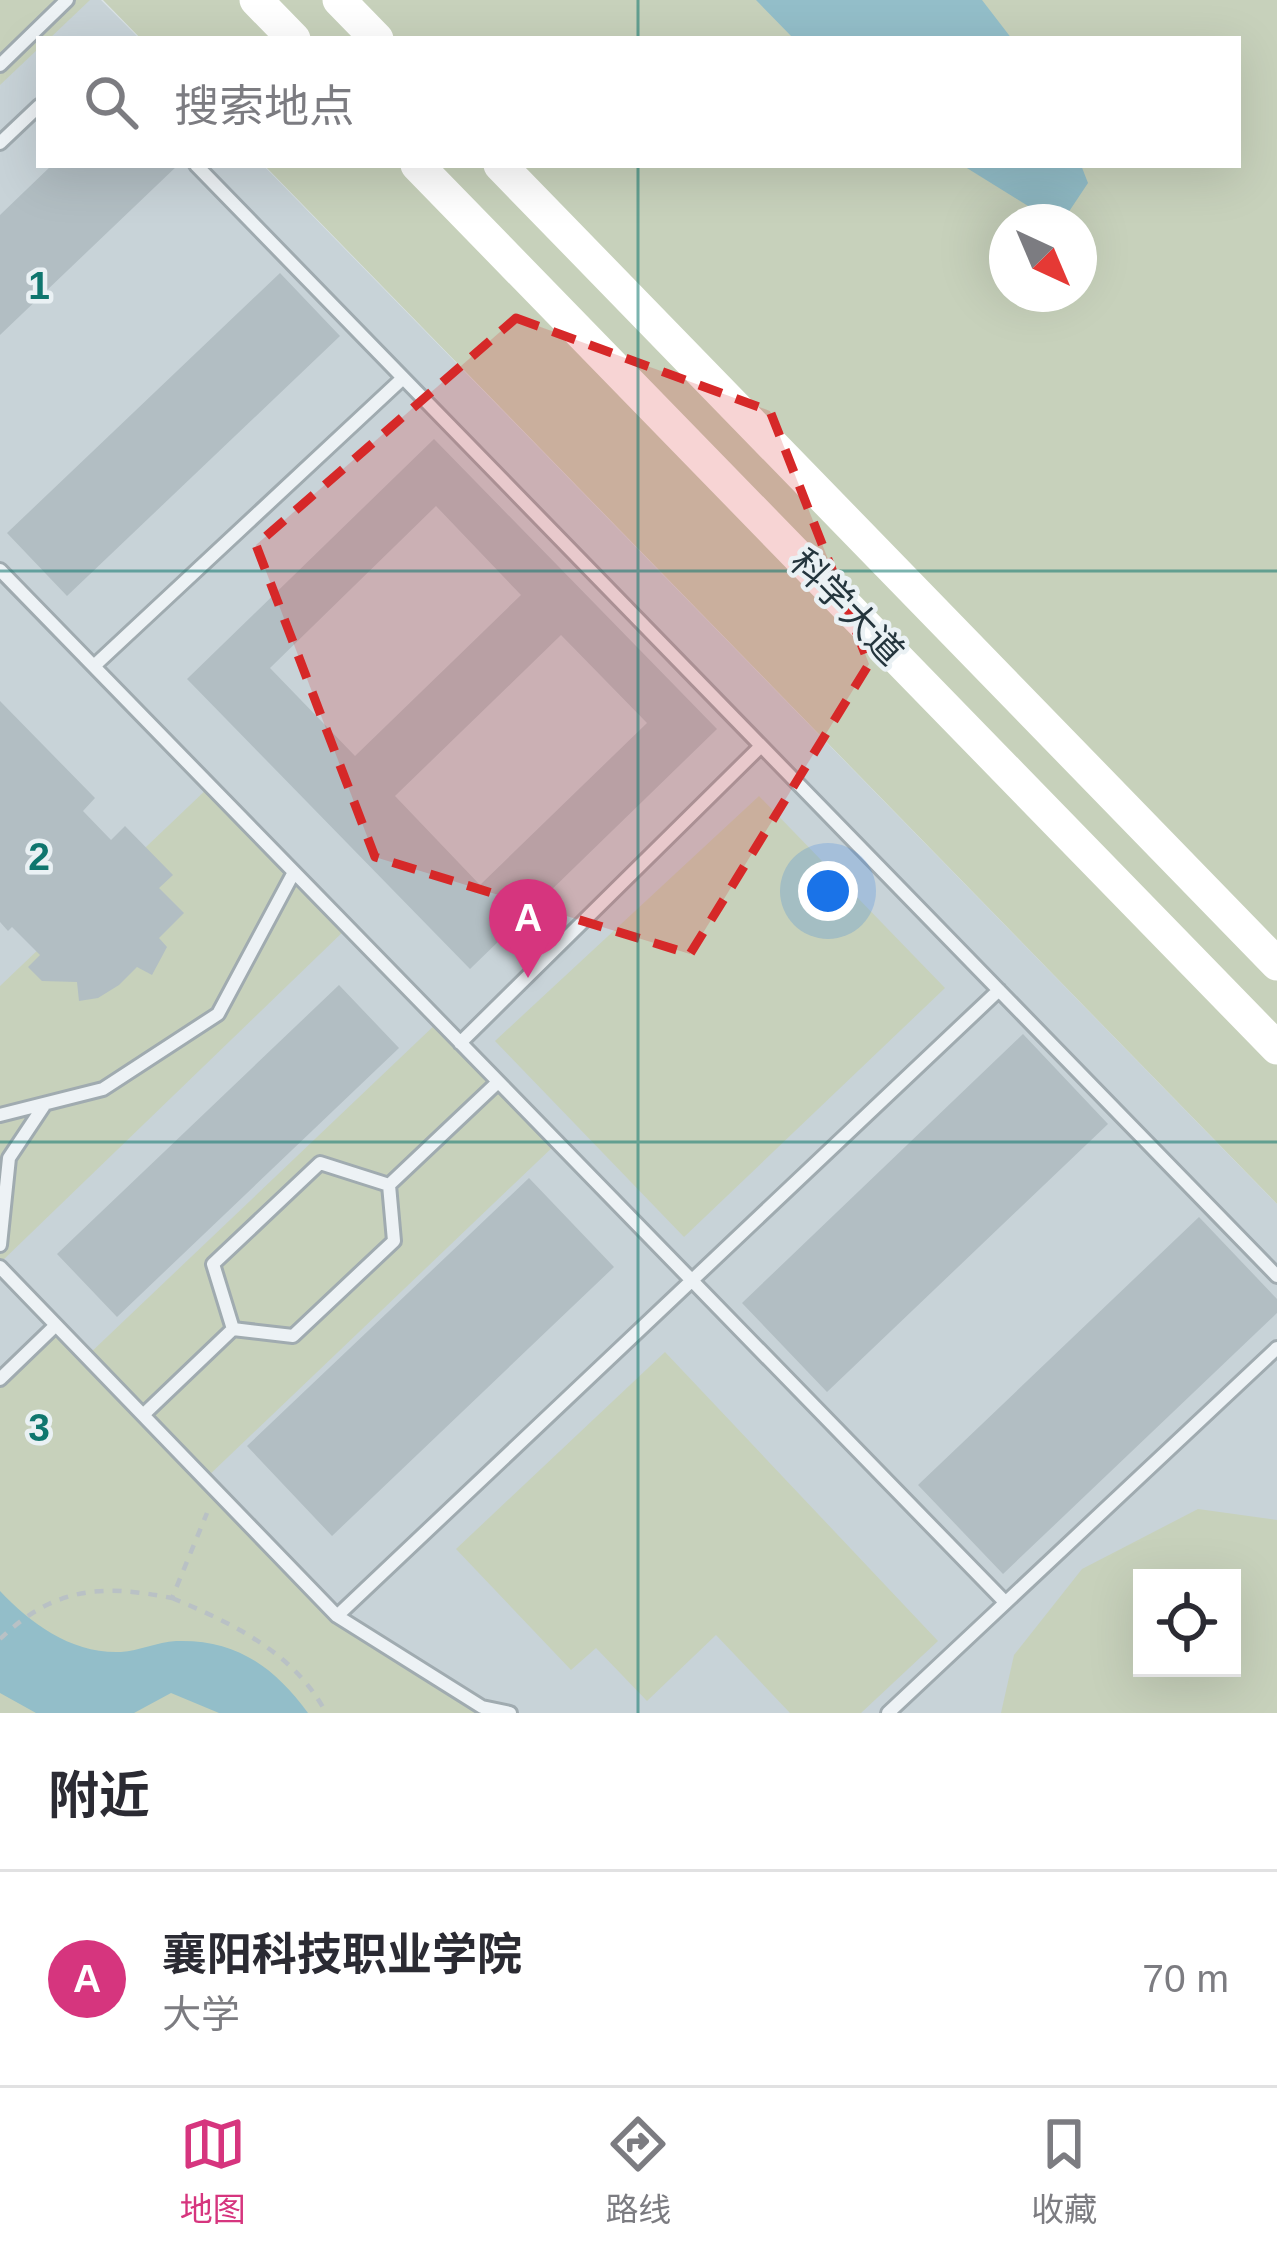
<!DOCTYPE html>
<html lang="zh">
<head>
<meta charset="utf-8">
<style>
	body { margin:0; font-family:Helvetica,"Noto Sans SC",sans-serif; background:#f7f7f7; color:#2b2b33 }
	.controls { position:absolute; right:36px; bottom:36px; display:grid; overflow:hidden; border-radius:0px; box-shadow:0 12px 48px #0002 }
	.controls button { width:108px; height:108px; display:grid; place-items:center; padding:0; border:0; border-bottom:3px solid #e1e1e2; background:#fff; color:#2b2b33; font:60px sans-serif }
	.compass { position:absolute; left:989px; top:204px; width:108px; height:108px; border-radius:50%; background:#fff; box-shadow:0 12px 48px #0002; rotate:136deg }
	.you { position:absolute; left:828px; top:891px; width:42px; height:42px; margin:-30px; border:9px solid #fff; border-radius:50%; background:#1a73e8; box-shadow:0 0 0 18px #1a73e833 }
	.badge { display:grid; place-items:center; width:78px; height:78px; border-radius:50%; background:#d6357e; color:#fff; font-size:39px; font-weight:700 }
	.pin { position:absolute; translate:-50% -99px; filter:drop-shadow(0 3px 6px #0008) }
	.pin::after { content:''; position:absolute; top:63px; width:42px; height:36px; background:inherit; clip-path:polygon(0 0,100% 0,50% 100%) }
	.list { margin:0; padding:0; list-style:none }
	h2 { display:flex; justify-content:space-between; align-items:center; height:156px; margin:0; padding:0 48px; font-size:51px }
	h2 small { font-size:39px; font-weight:400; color:#7c7c81 }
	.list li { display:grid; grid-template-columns:78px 1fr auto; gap:36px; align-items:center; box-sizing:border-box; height:216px; padding:0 48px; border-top:3px solid #e1e1e2 }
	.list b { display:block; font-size:45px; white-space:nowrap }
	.list p { margin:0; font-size:39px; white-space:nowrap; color:#7c7c81 }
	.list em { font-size:39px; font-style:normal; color:#7c7c81 }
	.icon { flex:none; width:66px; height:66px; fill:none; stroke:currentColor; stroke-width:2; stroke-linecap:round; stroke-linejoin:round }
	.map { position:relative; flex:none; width:1277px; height:1713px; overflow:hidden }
	.search { position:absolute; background:#fff; box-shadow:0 12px 48px #0002; left:36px; right:36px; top:36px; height:132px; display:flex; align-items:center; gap:30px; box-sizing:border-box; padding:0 42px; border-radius:0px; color:#7c7c81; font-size:45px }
	.sheet { height:372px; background:#fff }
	nav { display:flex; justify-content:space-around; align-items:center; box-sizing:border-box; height:168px; border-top:3px solid #e1e1e2; background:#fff; font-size:33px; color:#7c7c81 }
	nav a { display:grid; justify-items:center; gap:6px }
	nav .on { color:#d6357e }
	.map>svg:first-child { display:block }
	.built { fill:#c8d3d8; fill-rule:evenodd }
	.green { fill:#c7d1bb; fill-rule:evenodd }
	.water { fill:#93bec9 }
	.building { fill:#b2bec3; fill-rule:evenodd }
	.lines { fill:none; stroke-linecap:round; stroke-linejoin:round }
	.service-casing { stroke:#a0abb0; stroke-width:18 }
	.path { stroke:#b9c1c5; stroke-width:4.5; stroke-dasharray:9 9; stroke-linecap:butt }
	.service { stroke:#edf2f5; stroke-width:12 }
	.secondary { stroke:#fff; stroke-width:33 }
	.marked { fill:#d62828; fill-opacity:0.2; stroke:#d62828; stroke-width:9; stroke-dasharray:24 15; stroke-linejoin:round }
	.grid { fill:none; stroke:#0f766e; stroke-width:3; stroke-opacity:0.55 }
	.labels { text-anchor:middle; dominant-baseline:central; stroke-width:9; stroke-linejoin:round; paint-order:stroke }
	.street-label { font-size:36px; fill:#24353d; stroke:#eaf1f4 }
	.grid-label { font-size:39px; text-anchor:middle; font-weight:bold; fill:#0f766e; stroke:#eaf1f4; stroke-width:9; stroke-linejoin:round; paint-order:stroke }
</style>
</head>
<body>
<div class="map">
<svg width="1277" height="1713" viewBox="0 0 1277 1713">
	<rect width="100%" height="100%" fill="#dbe3e6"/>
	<path class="built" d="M 0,0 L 101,0 L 140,39 L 39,39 L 39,165 L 263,165 L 1277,1204 L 1277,1713 L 0,1713 ZM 1142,1578 L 1232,1578 L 1232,1668 L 1142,1668 Z"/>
	<path class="green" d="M 0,0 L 90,0 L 49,39 L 39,39 L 39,48 L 0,85 Z
		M 103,0 L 1277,0 L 1277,1204 L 264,165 L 1238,165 L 1238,39 L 141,39 ZM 1007,222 L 1079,222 L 1079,294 L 1007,294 Z
		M 210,786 L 348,927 L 0,1263 L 0,986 Z
		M 759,796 L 945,988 L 684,1237 L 495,1041 Z
		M 439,1021 L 557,1143 L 205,1479 L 337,1616 L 482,1707 L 510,1713 L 0,1713 L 0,1379 L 56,1325 L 87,1356 Z
		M 665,1352 L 938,1641 L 861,1713 L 790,1713 L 716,1635 L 647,1701 L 596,1648 L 571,1670 L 456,1549 Z
		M 1198,1509 L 1277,1520 L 1277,1713 L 1001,1713 L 1014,1655 L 1082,1569 ZM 1142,1578 L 1232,1578 L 1232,1668 L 1142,1668 Z"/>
	<path class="water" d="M 756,0 L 982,0 L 1012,39 L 794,39 Z
		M 962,165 L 1081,165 L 1088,183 L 1062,222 L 1054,222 Z
		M 0,1591 C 31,1624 72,1654 121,1652 C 139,1651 157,1642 176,1641 C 236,1639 274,1667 308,1713 L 219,1713 L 171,1693 L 134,1713 L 36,1713 L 0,1693 Z"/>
	<path class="building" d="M 52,165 L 178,165 L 0,335 L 0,215 Z
		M 280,273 L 340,336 L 67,596 L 7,533 Z
		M 434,439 L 717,729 L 470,969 L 187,679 ZM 436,506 L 521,595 L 355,756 L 270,668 ZM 561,635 L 647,723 L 480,885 L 395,796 Z
		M 0,701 L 95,798 L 83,811 L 111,840 L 125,826 L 173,875 L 159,888 L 184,913 L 159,938 L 167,947 L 152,975 L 137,967 L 119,985 L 98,998 L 79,1001 L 77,982 L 42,981 L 28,967 L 40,955 L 12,927 L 8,931 L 0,922 Z
		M 339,985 L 399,1048 L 117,1317 L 57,1254 Z
		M 1023,1034 L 1108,1124 L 827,1392 L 742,1303 Z
		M 529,1178 L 614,1267 L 332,1536 L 247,1446 Z
		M 1199,1217 L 1277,1299 L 1277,1313 L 1003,1574 L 918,1485 Z"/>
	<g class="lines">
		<defs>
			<path id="service" d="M 0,65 L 67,0
				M 0,143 L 39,106
				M 196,165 L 1277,1276
				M 0,570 L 1005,1602
				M 94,666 L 403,378
				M 460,1043 L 761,746
				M 0,1115 L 103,1089 L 218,1014 L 294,872
				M 320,1163 L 389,1185 L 394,1241 L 293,1336 L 233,1329 L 213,1264 Z
				M 389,1185 L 498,1082
				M 0,1245 L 9,1158 L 45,1104
				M 0,1267 L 337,1616 L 482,1707 L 510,1713
				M 0,1379 L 56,1325
				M 143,1415 L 233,1329
				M 337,1616 L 999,990
				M 888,1713 L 1277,1348"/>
		</defs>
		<use href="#service" class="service-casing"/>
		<path class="path" d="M 172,1598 C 232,1623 295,1653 326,1713
			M 0,1639 C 54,1587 102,1584 172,1598 L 207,1513"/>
		<use href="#service" class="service"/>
		<path class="secondary" d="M 256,0 L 294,39
			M 339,0 L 377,39
			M 417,165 L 1277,1048
			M 500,165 L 1277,964"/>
	</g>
	<path class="marked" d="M 516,318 L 770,411 L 869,664 L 690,954 L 375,857 L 256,545 Z"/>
	<path class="grid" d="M 638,0 L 638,39M 638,165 L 638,1713M 0,571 L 1277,571M 0,1142 L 1277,1142"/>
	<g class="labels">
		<g class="street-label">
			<text transform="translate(847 607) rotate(46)">科学大道</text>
		</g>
	</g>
	<g class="grid-label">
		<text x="39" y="299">1</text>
		<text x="39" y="870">2</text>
		<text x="39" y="1441">3</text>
	</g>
</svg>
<div class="controls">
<button><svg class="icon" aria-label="locate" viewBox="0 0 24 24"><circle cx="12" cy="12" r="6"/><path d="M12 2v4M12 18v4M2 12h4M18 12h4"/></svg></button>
</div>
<svg class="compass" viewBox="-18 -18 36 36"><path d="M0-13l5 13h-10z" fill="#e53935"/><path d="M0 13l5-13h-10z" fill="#7c7c81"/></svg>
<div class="you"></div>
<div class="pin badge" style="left:528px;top:978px">A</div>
<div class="search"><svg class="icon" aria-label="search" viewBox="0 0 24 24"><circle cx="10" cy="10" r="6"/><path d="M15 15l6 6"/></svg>搜索地点</div>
</div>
<section class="sheet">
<h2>附近<small></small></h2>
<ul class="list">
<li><span class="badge">A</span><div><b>襄阳科技职业学院</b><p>大学</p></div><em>70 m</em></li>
</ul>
</section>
<nav>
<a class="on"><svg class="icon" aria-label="map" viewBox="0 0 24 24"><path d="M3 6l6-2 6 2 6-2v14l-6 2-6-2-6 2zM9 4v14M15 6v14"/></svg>地图</a>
<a><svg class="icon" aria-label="directions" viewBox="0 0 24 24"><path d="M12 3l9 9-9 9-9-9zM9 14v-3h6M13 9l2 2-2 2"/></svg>路线</a>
<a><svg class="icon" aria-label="saved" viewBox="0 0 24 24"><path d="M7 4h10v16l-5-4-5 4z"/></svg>收藏</a>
</nav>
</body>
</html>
